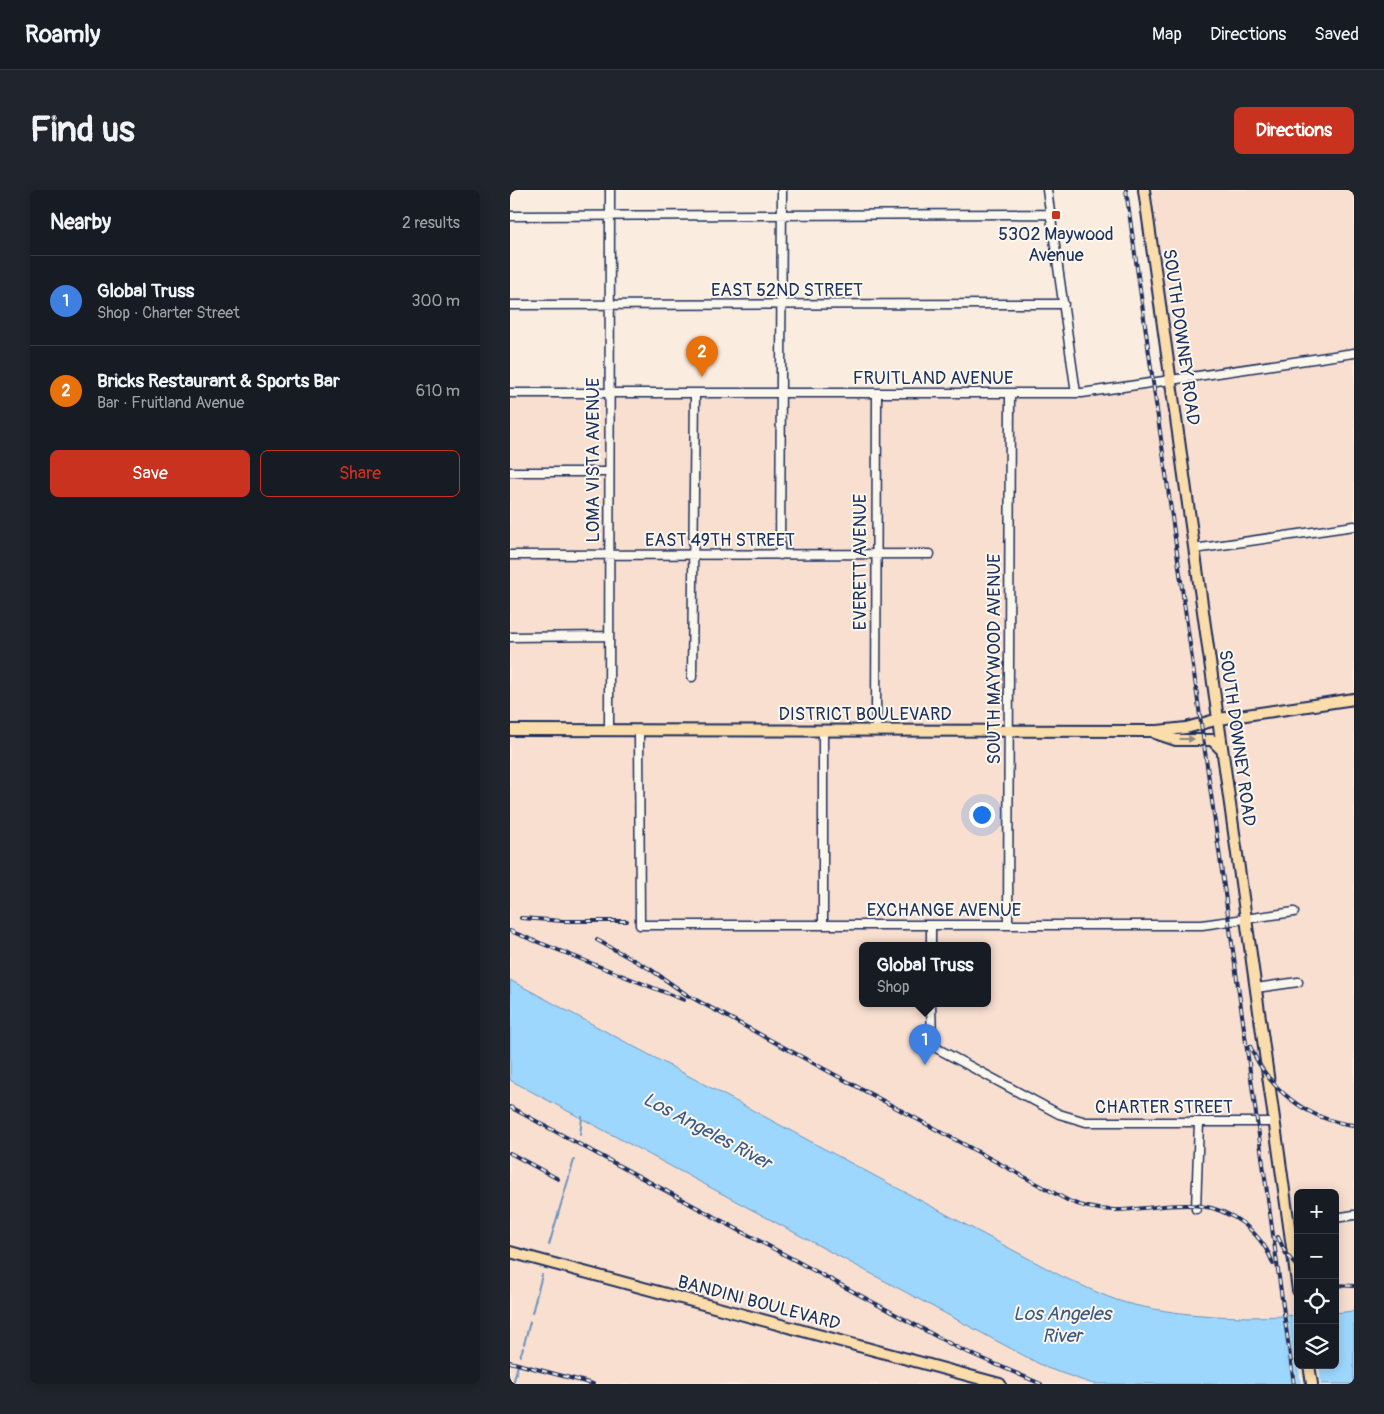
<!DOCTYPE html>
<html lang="en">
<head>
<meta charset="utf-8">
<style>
	body { margin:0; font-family:Pangolin,sans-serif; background:#20242c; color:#f1f3f6 }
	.controls { position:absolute; right:15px; bottom:15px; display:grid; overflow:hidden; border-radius:8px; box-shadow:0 2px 12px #0003 }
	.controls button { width:45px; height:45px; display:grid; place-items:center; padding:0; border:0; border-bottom:1px solid #363941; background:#171b24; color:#f1f3f6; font:25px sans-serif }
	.you { position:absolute; left:471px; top:624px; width:18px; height:18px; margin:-12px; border:4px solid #fff; border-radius:50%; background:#1a73e8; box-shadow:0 0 0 8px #1a73e833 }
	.badge { display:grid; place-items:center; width:32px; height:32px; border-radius:50%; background:#c8321e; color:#fff; font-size:16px; font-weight:700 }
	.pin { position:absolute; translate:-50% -41px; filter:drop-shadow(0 1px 2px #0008) }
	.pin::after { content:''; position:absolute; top:26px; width:18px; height:15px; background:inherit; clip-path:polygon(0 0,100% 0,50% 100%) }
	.popup { position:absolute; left:349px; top:752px; width:132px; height:65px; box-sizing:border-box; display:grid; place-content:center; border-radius:8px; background:#171b24; filter:drop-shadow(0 1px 4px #0005); font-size:16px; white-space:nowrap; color:#9ea1a6 }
	.popup b { font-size:19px; color:#f1f3f6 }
	.popup::after { content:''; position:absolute; left:50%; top:100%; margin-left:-10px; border:10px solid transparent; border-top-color:#171b24 }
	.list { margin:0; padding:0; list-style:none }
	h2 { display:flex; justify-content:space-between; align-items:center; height:65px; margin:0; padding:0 20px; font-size:21px }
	h2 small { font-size:16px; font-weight:400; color:#9ea1a6 }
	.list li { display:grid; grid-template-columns:32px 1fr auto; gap:15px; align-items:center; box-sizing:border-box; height:90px; padding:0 20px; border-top:1px solid #363941 }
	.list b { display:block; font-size:19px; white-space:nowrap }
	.list p { margin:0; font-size:16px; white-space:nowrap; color:#9ea1a6 }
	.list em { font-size:16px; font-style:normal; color:#9ea1a6 }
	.actions { display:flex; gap:10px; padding:15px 20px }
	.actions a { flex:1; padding:11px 0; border:1px solid #c8321e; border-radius:8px; text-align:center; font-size:18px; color:#c8321e }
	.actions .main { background:#c8321e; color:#fff }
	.icon { flex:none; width:28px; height:28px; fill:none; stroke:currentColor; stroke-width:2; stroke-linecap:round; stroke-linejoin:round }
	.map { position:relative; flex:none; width:844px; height:1194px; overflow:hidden; border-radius:8px }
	header { display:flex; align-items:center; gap:30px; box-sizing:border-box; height:70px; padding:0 25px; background:#171b24; border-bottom:1px solid #363941 }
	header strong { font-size:24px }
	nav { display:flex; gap:28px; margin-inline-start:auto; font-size:18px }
	.intro { display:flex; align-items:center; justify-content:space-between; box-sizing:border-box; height:120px; padding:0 30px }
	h1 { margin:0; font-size:35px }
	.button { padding:12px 22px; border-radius:8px; background:#c8321e; color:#fff; font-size:18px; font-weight:700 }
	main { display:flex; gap:30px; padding:0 30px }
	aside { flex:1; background:#171b24; border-radius:8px; box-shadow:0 2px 12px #0003 }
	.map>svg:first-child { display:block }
	.built { fill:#f9dfd0; fill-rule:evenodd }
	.water { fill:#9ed7fe; stroke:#6a94be }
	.pier { fill:#faecdf }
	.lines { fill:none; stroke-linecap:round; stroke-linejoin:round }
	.stream { stroke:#6a94be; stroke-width:2 }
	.minor-casing { stroke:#1b2f5e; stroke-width:11 }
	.major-casing { stroke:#1b2f5e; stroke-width:14 }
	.minor { stroke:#fbf7ec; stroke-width:8 }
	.major { stroke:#fbdcab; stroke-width:10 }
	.rail-casing { stroke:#1b2f5e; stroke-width:4 }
	.rail { stroke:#fbf7ec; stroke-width:2; stroke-dasharray:5.5; stroke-linecap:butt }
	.oneway { fill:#8b8684 }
	.poi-dot { fill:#c8321e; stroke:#fbf7ec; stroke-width:2 }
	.labels { text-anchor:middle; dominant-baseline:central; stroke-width:4; stroke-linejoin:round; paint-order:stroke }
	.poi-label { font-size:18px; fill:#1b2f5e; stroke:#fbf7ec }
	.street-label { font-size:18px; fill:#1b2f5e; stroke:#fbf7ec }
	.water-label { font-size:19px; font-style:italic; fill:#3c5986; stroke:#fbf7ec }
</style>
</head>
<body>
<header>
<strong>Roamly</strong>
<nav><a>Map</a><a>Directions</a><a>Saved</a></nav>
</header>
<div class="intro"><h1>Find us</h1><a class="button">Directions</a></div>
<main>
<aside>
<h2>Nearby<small>2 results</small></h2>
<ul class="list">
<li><span class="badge" style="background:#3f7fe0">1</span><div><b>Global Truss</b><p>Shop · Charter Street</p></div><em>300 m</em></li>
<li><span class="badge" style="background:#e8710a">2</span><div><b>Bricks Restaurant &amp; Sports Bar</b><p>Bar · Fruitland Avenue</p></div><em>610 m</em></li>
</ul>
<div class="actions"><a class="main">Save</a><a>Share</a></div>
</aside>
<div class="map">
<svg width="844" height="1194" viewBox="0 0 844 1194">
	<rect width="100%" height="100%" fill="#faecdf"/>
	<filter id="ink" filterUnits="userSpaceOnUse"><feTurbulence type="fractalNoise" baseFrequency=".02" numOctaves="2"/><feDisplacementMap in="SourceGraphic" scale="10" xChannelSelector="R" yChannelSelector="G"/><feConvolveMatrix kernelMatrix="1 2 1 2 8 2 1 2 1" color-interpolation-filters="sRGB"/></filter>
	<g filter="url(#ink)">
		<path class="built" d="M 637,0 L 844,0 L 844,1194 L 0,1194 L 0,203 L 561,203 L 633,193 L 635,202 L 664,198 ZM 352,756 L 478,756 L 478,814 L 352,814 ZM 788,1003 L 825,1003 L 825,1175 L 788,1175 Z"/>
		<path class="water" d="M 0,790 L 553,1087 C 576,1097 601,1110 624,1115 C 678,1127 733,1129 788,1125 L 788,1175 L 825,1175 L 825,1123 L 844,1121 L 844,1194 L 583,1194 L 537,1178 L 0,890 Z"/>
		<path class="pier" d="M 782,1123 L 788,1123 L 788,1170 Z
			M 773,1124 L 777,1124 L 787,1194 L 783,1194 Z
			M 788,1175 L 809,1175 L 811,1194 L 791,1194 Z"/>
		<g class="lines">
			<path class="stream" d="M 70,945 L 72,927
				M 39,1055 L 64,970
				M 22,1123 L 32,1085
				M 14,1154 L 20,1132
				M 10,1166 L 13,1158
				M 3,1194 L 8,1175"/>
			<defs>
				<path id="minor" d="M 537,0 L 566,203
					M 0,26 L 541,24
					M 0,115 L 554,114
					M 0,203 L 572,203 L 844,163
					M 0,282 L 98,282
					M 684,359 L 844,336
					M 0,365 L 420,364
					M 270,365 L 272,0
					M 0,447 L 99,446
					M 182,487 L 185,203
					M 99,540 L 100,0
					M 129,540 L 130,735 L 692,735 L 784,722
					M 366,540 L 367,203
					M 313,541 L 313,735
					M 421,735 L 421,756
					M 498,735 L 500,203
					M 746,798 L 788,792
					M 421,814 L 422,851 L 428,859 L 549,924 L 576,932 L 765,932
					M 686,1019 L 689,932
					M 825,1028 L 844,1025"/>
				<path id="major" d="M 634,0 L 788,1100
					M 0,540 L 648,541 L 676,538 L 709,529 L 844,509
					M 645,543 L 666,550 L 702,550 L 712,560
					M 0,1062 L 490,1194
					M 799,1175 L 802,1194"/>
			</defs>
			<use href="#minor" class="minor-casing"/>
			<use href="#major" class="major-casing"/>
			<use href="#minor" class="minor"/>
			<use href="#major" class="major"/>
			<defs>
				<path id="rail" d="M 616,0 L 784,1194
					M 11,728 L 53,731 L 117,731
					M 0,741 L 174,810
					M 87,750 L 140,779 L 177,805 L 559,1011 C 622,1038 677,991 734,1034 C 747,1045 758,1058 763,1074
					M 740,856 C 758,899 797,930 844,935
					M 0,917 L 448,1158 L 531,1194
					M 0,963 L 48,989
					M 768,1047 L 776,1064 L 788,1078
					M 825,1095 L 844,1096
					M 0,1172 L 83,1194"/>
			</defs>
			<use href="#rail" class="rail-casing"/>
			<use href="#rail" class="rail"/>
		</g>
		<defs><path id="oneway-solid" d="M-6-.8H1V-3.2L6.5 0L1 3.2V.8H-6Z" transform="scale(1.25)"/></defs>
		<use class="oneway" href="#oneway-solid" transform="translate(677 549)"/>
	</g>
	<rect class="poi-dot" x="541" y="20" width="10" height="10" rx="2.5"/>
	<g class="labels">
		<g class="poi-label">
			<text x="546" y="44">5302 Maywood<tspan x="546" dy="21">Avenue</tspan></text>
		</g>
		<g class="street-label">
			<text x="277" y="100">EAST 52ND STREET</text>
			<text transform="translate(671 147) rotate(82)">SOUTH DOWNEY ROAD</text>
			<text x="423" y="188">FRUITLAND AVENUE</text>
			<text transform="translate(83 270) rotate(-90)">LOMA VISTA AVENUE</text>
			<text x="210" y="350">EAST 49TH STREET</text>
			<text transform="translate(350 372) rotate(-90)">EVERETT AVENUE</text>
			<text transform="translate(484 469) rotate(-90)">SOUTH MAYWOOD AVENUE</text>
			<text x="355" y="524">DISTRICT BOULEVARD</text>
			<text transform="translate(727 548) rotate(82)">SOUTH DOWNEY ROAD</text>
			<text x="434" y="720">EXCHANGE AVENUE</text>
			<text x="654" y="917">CHARTER STREET</text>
			<text transform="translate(249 1113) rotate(15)">BANDINI BOULEVARD</text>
		</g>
		<g class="water-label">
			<text transform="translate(197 941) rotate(28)">Los Angeles River</text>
			<text x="552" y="1124">Los Angeles<tspan x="552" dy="22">River</tspan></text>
		</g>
	</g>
</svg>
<div class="controls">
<button>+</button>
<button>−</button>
<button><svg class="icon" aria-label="locate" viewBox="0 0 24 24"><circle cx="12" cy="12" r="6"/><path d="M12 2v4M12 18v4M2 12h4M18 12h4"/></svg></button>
<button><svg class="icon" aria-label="layers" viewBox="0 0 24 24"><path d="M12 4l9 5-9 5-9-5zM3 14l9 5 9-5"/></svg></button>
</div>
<div class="you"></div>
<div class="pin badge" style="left:415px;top:875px;background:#3f7fe0">1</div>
<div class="popup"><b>Global Truss</b>Shop</div>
<div class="pin badge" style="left:192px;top:187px;background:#e8710a">2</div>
</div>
</main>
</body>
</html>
